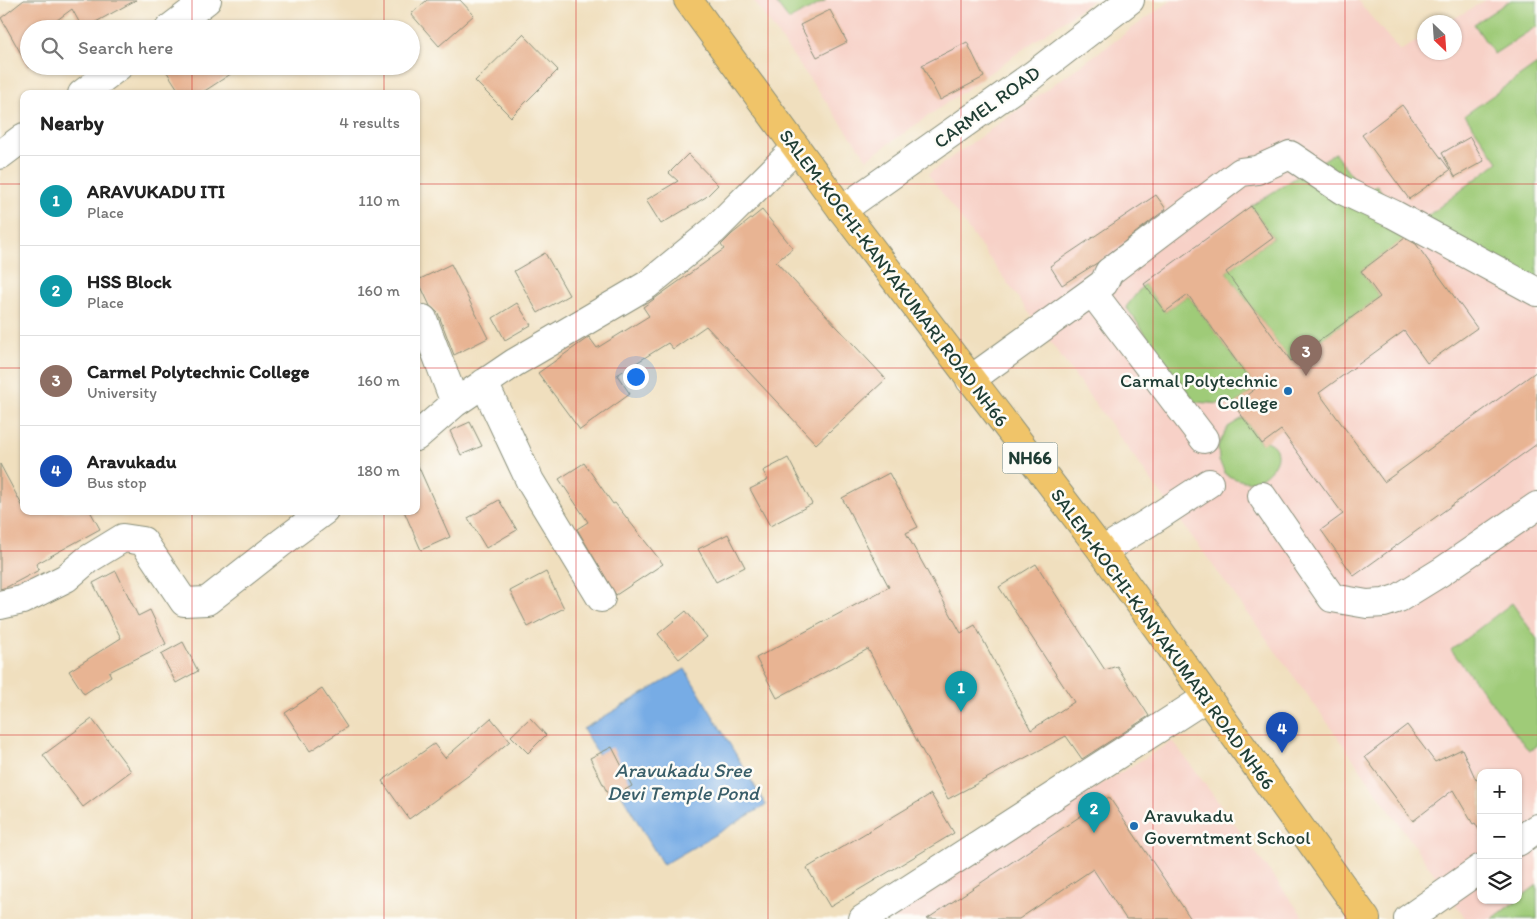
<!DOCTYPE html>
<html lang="en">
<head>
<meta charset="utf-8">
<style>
	body { margin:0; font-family:Itim,sans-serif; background:#f2f2f2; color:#222 }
	.controls { position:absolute; right:15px; bottom:15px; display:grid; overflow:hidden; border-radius:10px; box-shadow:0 1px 4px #0004 }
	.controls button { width:45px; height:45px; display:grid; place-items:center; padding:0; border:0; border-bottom:1px solid #e0e0e0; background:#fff; color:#222; font:25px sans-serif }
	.compass { position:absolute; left:1417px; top:15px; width:45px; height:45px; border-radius:50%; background:#fff; box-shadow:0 1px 4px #0004; rotate:155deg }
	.you { position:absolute; left:635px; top:376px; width:18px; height:18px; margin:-12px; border:4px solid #fff; border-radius:50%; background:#1a73e8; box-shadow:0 0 0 8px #1a73e833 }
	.badge { display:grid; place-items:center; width:32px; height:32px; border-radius:50%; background:#1f6fb2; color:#fff; font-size:16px; font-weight:700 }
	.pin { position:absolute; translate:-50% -41px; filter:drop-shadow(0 1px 2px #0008) }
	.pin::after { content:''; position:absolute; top:26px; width:18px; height:15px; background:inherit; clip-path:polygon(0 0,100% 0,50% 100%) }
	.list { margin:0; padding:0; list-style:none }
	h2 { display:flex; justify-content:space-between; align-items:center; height:65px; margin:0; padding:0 20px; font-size:21px }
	h2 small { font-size:16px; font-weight:400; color:#767676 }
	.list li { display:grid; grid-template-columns:32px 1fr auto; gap:15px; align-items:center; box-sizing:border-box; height:90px; padding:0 20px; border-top:1px solid #e0e0e0 }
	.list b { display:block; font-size:19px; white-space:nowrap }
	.list p { margin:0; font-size:16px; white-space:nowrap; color:#767676 }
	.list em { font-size:16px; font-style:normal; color:#767676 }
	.icon { flex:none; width:28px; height:28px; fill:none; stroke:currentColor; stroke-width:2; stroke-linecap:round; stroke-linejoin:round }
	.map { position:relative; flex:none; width:1537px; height:919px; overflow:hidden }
	.search { position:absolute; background:#fff; box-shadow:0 1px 4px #0004; left:20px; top:20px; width:400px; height:55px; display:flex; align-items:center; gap:12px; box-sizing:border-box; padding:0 18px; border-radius:28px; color:#767676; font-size:19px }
	.panel { position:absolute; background:#fff; box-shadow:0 1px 4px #0004; left:20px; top:90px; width:400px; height:425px; border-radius:10px }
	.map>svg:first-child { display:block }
	.built { fill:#f7d1c7; fill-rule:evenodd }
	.green { fill:#9fcb78; stroke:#5f8456 }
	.water { fill:#77ace5; stroke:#4b748c }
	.building { fill:#e8b493 }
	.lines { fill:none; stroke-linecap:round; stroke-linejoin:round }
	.minor-casing { stroke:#888e79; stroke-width:30 }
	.highway-casing { stroke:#888e79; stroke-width:30 }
	.minor { stroke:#fff; stroke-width:28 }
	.highway { stroke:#f0c469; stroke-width:28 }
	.grid { fill:none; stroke:#d62828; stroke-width:1; stroke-opacity:0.55 }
	.poi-dot { fill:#1f6fb2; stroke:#fdfcf7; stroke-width:2 }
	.labels { text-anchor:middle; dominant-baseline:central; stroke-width:5; stroke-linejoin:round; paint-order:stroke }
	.shield { fill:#fdfcf7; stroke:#62766e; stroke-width:1 }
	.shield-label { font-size:18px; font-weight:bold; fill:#1f3d34 }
	.street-label { font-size:19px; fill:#1f3d34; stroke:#fdfcf7 }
	.poi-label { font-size:19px; fill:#1f3d34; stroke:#fdfcf7; text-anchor:end }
	.water-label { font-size:20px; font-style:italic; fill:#395e69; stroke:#fdfcf7 }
</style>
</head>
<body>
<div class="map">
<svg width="1537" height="919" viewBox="0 0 1537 919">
	<rect width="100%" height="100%" fill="#fdfcf7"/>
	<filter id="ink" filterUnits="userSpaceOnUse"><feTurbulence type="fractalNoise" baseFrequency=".02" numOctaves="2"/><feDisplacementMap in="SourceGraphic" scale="10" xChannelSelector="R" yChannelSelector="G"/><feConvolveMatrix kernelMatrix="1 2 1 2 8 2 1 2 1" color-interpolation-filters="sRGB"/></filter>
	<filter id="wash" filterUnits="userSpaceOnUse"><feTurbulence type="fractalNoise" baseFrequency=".0096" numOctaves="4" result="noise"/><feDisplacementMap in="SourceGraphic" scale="20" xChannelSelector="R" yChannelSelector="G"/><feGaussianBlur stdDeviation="1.12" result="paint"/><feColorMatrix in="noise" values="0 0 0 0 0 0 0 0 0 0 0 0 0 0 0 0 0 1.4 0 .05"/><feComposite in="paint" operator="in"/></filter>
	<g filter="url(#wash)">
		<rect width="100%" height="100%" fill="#f0dfbe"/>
		<path class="built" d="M 753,0 L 1093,0 L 867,159 Z
			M 1172,0 L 1357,0 L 1400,51 L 1424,37 L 1424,52 L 1454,52 L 1454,22 L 1448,22 L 1486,0 L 1537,0 L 1537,919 L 1466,919 L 1335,733 L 928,174 ZM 1481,773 L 1518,773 L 1518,900 L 1481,900 Z
			M 1173,741 L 1305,919 L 878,919 L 891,910 Z"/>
		<path class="green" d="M 774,0 L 825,0 L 825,1 L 789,20 Z
			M 1511,0 L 1537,0 L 1537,26 L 1494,54 L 1474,24 Z
			M 1537,64 L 1537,286 L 1425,218 L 1498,162 L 1465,115 Z
			M 1335,153 L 1365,193 L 1377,185 L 1410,235 L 1361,271 L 1380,297 L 1291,361 L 1226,272 L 1273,238 L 1251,206 Z
			M 1144,284 L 1165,312 L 1188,295 L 1256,388 L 1234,405 L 1195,402 L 1126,307 Z
			M 1243,418 L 1261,443 L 1266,441 C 1288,450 1273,473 1257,480 C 1248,484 1235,479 1226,475 L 1219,461 L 1218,446 L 1228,427 Z
			M 1512,603 L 1537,639 L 1537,746 L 1529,751 L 1451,650 Z
			M 1537,885 L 1537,919 L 1492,919 Z"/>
		<path class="water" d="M 685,669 L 766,805 L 663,865 L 583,729 Z"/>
		<g id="blocks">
			<path class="building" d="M 24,0 L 136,0 L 83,29 L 72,9 L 45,29 L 29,29 L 29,68 L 1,18 Z
				M 427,0 L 460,0 L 474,15 L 439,46 L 411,14 Z
				M 830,10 L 847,42 L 817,57 L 800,25 Z
				M 523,34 L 558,70 L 511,117 L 475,81 Z
				M 967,42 L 984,77 L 940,100 L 922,65 Z
				M 163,66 L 243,66 L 200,94 L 181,94 Z
				M 1402,105 L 1450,170 L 1409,199 L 1362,135 Z
				M 1470,137 L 1484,161 L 1455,177 L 1442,153 Z
				M 688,154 L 718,185 L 706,197 L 661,224 L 646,200 L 678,181 L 669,173 Z
				M 1156,195 L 1166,209 L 1097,263 L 1062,285 L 1050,266 Z
				M 1251,206 L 1273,238 L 1226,272 L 1291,361 L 1380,297 L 1361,271 L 1405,238 L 1416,244 L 1477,328 L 1427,363 L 1404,331 L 1319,393 L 1384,482 L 1537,371 L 1537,444 L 1354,576 L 1321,530 L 1343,514 L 1281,430 L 1262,444 L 1234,405 L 1256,388 L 1188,295 L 1165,312 L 1144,284 Z
				M 762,210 L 793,248 L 776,262 L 886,379 L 816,444 L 706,326 L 673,349 L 668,343 L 617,375 L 630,394 L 580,430 L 538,373 L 589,337 L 597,348 L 649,316 L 643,307 L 724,249 L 721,245 L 732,234 Z
				M 545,253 L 569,295 L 538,313 L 514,271 Z
				M 451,264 L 488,338 L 454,355 L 438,313 L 430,306 L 418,280 Z
				M 517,303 L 531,325 L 505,340 L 493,318 Z
				M 470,422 L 482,446 L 461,455 L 450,431 Z
				M 788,458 L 812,504 L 770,526 L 750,489 L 768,480 L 763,471 Z
				M 416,461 L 450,537 L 421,550 L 404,511 L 416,511 Z
				M 584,463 L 613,504 L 615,503 L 663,564 L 616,595 L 577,529 L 588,522 L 559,479 Z
				M 0,464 L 24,509 L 24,511 L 90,511 L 100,529 L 36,564 L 39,570 L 7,587 L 0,589 Z
				M 889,473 L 918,527 L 906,533 L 961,633 L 975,625 L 1031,730 L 1074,702 L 999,587 L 1036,564 L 1105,670 L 1117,666 L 1149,716 L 1082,759 L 1066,736 L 948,799 L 868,649 L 777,698 L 756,658 L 889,587 L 842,498 Z
				M 499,500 L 517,530 L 486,548 L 468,518 Z
				M 728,534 L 745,567 L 716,582 L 698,549 Z
				M 116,571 L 138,616 L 150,610 L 166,644 L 109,672 L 111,676 L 84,694 L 69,671 L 121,638 L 93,583 Z
				M 546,572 L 564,608 L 528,627 L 510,591 Z
				M 686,611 L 707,637 L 679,659 L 658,634 Z
				M 183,642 L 198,671 L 176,683 L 161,654 Z
				M 322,689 L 347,727 L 310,751 L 285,713 Z
				M 491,718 L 510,741 L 472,773 L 409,819 L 382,781 L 434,744 L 445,758 Z
				M 530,718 L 546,735 L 528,753 L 511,736 Z
				M 92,719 L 131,771 L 83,807 L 43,755 Z
				M 1407,725 L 1435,762 L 1462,749 L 1476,780 L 1481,777 L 1481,833 L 1475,823 L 1473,824 L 1453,790 L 1413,821 L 1365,757 Z
				M 612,747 L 632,786 L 610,798 L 590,758 Z
				M 931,794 L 954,833 L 830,907 L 807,868 Z
				M 1109,797 L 1191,919 L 1126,919 L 1093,869 L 1019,919 L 927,919 Z"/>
		</g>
	</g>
	<g filter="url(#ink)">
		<use href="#blocks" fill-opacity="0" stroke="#888e79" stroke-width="1"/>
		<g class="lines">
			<defs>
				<path id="minor" d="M 169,29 L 207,0
					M 82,94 L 119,66
					M 0,155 L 24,137
					M 842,210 L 1033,75 L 1130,0
					M 1092,292 L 1204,439
					M 423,319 L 455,403
					M 970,380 L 1104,283 L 1109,272 L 1241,172 L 1257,170 L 1290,155 L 1342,190 L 1393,214 L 1537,292
					M 484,383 L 530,481 L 601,598
					M 416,437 L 455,403 L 514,363 L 647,285 L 713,231 L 796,148
					M 1262,496 L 1332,598 L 1367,604 L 1384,603 L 1399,598 L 1441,572 L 1537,506
					M 1102,551 L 1148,523 L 1209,483
					M 0,605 L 22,600 L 66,578 L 87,560 L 123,538 L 143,541 L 184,602 L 207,601 L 281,543 L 324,511
					M 1518,842 L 1537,828
					M 863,919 L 1207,697
					M 1408,919 L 1481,868"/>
				<path id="highway" d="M 688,0 L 842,210 L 1102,551 L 1366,919"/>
			</defs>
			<use href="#minor" class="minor-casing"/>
			<use href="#highway" class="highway-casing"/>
			<use href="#minor" class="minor"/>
			<use href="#highway" class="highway"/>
		</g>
	</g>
	<path class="grid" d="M 192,0 L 192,29M 384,0 L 384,29M 576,0 L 576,919M 768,0 L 768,919M 961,0 L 961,919M 1153,0 L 1153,919M 1345,0 L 1345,919M 192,66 L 192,94M 384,66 L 384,94M 0,184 L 24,184M 416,184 L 1537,184M 0,368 L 24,368M 416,368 L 1537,368M 192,511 L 192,919M 384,511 L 384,919M 0,551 L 1537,551M 0,735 L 1537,735"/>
	<g class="poi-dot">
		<circle cx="1288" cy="391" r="5"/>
		<circle cx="1134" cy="826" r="5"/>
	</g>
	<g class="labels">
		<rect class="shield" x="1002.5" y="442.5" width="55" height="31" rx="4"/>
		<g class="shield-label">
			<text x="1030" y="458">NH66</text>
		</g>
		<g class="street-label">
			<text transform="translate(987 107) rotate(-36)">CARMEL ROAD</text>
			<text transform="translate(894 278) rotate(53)">SALEM-KOCHI-KANYAKUMARI ROAD NH66</text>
			<text transform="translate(1163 639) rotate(54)">SALEM-KOCHI-KANYAKUMARI ROAD NH66</text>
		</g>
		<g class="poi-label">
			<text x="1278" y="380">Carmal Polytechnic<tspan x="1278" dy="22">College</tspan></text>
			<text x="1144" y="815" text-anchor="start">Aravukadu<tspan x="1144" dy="22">Governtment School</tspan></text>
		</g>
		<g class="water-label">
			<text x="683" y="770">Aravukadu Sree<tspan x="683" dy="23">Devi Temple Pond</tspan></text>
		</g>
	</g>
</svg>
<div class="controls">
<button>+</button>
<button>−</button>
<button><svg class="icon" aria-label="layers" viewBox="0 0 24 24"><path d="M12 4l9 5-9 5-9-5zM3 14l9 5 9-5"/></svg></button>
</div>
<svg class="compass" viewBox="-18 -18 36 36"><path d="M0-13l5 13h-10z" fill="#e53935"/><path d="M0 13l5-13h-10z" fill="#767676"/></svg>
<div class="you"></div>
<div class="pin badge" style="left:961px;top:712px;background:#0f9aa8">1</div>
<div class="pin badge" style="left:1094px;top:833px;background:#0f9aa8">2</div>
<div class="pin badge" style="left:1306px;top:376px;background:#8d6e63">3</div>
<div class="pin badge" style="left:1282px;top:753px;background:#1a4fb4">4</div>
<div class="search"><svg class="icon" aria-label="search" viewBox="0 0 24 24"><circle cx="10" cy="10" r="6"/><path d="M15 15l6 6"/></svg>Search here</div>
<section class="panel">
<h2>Nearby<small>4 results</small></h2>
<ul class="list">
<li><span class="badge" style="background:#0f9aa8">1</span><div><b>ARAVUKADU ITI</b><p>Place</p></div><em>110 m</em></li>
<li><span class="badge" style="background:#0f9aa8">2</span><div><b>HSS Block</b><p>Place</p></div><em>160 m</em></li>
<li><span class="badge" style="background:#8d6e63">3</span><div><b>Carmel Polytechnic College</b><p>University</p></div><em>160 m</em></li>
<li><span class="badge" style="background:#1a4fb4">4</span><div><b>Aravukadu</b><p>Bus stop</p></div><em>180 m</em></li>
</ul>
</section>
</div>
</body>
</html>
